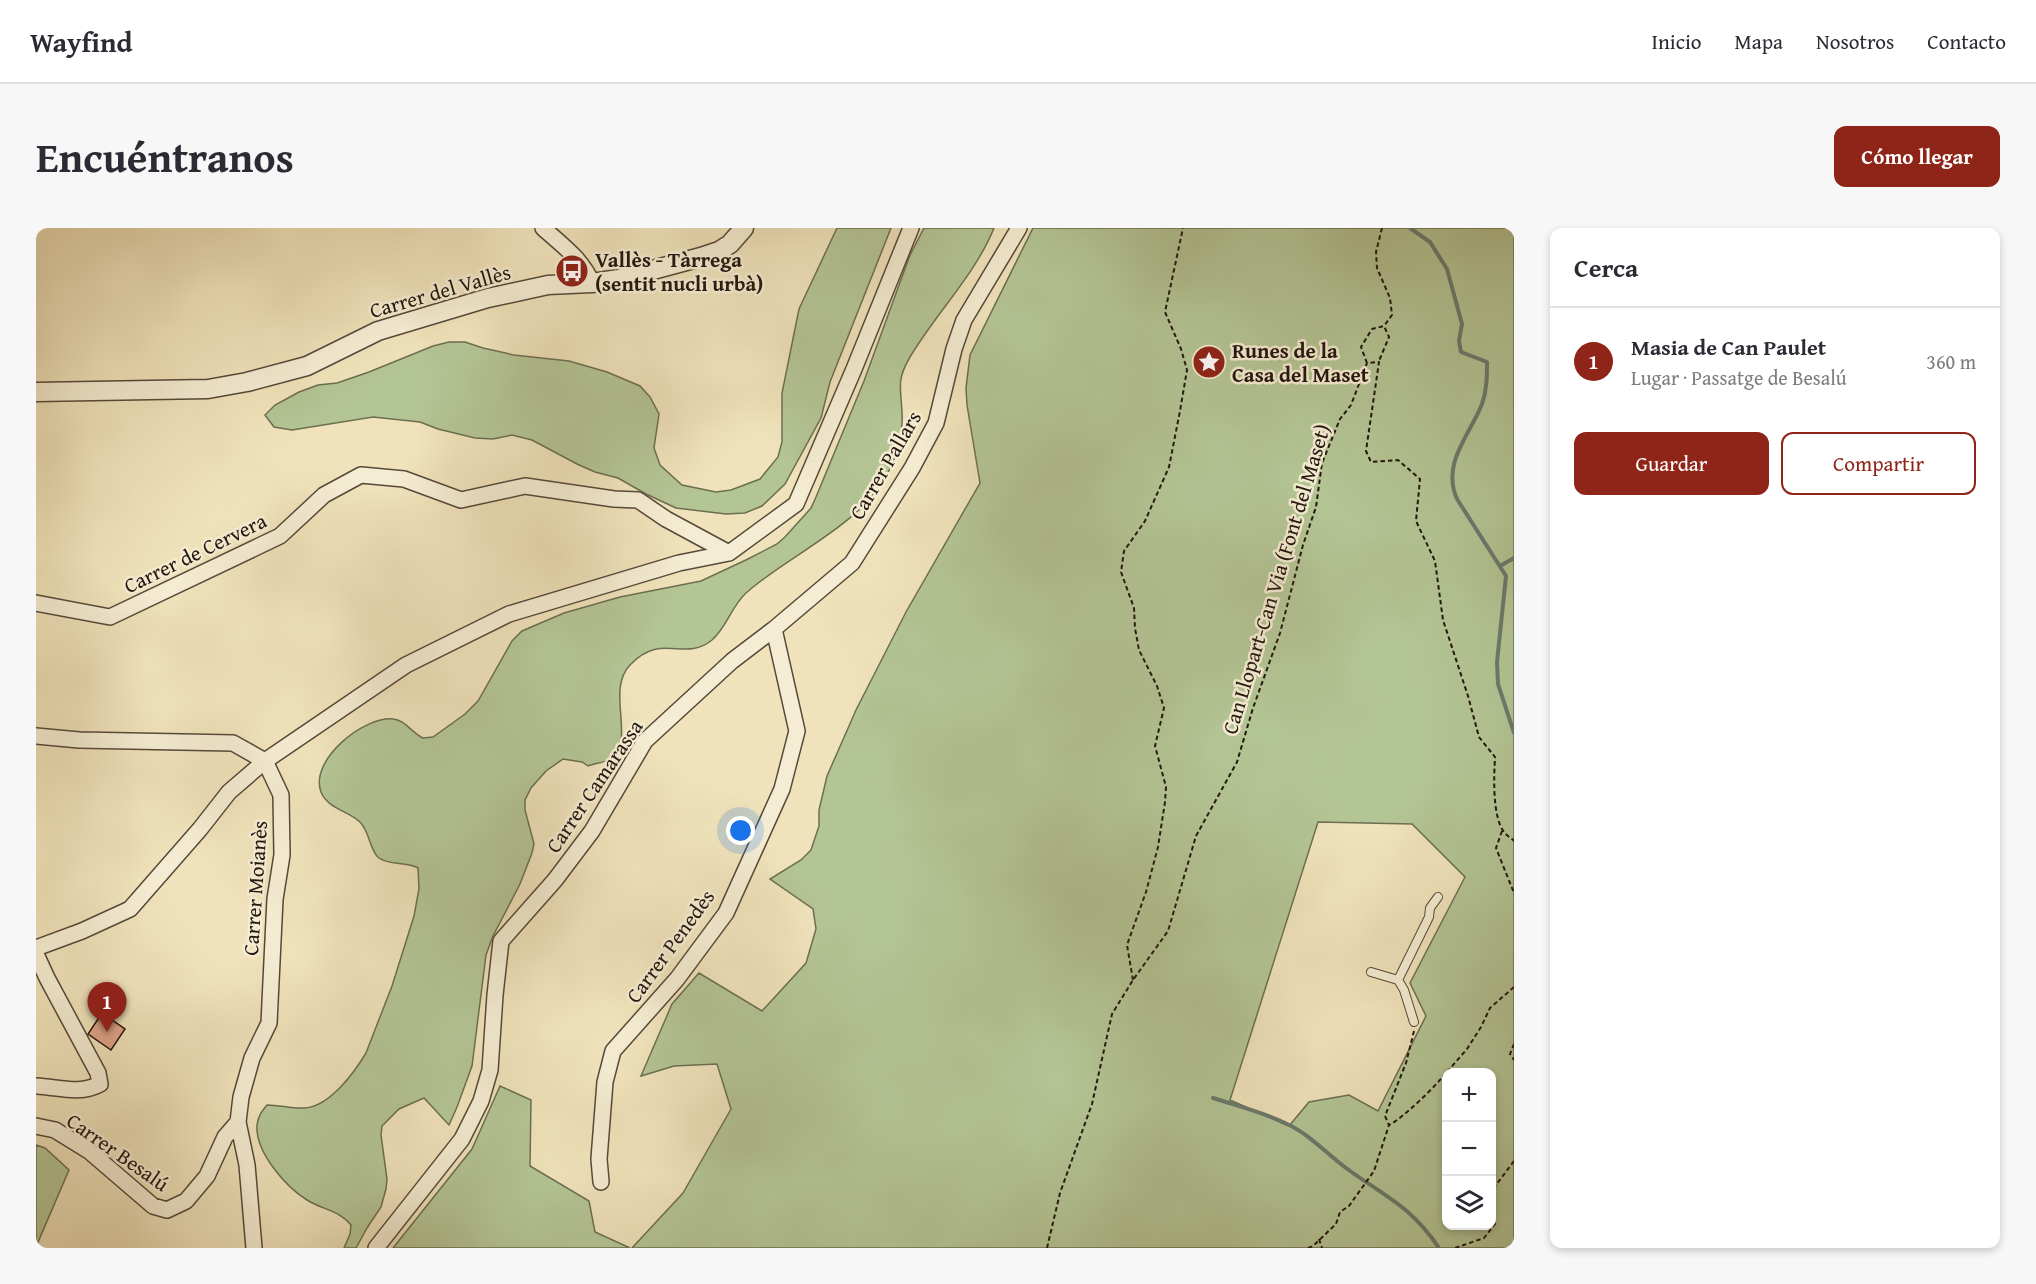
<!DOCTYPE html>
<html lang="es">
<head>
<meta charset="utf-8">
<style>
	body { margin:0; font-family:"Gentium Book Plus",serif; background:#f7f7f7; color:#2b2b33 }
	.controls { position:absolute; right:18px; bottom:18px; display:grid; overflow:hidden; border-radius:12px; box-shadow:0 3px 9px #0003 }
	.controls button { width:54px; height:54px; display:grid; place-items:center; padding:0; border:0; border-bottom:2px solid #e1e1e2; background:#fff; color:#2b2b33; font:30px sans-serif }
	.you { position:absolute; left:705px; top:603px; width:21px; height:21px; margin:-15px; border:4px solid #fff; border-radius:50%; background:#1a73e8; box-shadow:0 0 0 9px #1a73e833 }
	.badge { display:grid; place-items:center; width:39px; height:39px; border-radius:50%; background:#8f2418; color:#fff; font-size:20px; font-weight:700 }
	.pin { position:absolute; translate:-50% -50px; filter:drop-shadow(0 2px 3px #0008) }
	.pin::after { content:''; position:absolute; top:32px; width:21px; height:18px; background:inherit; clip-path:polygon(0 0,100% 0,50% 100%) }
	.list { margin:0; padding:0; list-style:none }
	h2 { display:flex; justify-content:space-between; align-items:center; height:78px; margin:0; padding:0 24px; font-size:26px }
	h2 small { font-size:20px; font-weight:400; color:#7c7c81 }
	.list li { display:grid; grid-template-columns:39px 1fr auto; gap:18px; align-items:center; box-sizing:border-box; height:108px; padding:0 24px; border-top:2px solid #e1e1e2 }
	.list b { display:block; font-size:22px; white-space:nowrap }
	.list p { margin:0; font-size:20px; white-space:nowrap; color:#7c7c81 }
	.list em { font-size:20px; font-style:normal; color:#7c7c81 }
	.actions { display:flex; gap:12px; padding:18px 24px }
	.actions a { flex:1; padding:14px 0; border:2px solid #8f2418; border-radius:12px; text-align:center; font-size:21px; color:#8f2418 }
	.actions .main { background:#8f2418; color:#fff }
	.icon { flex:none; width:33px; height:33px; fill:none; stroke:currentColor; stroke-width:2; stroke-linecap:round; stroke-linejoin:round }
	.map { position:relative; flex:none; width:1478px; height:1020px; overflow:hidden; border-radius:12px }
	header { display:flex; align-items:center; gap:36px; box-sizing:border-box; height:84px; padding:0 30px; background:#fff; border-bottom:2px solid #e1e1e2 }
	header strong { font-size:28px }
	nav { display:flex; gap:33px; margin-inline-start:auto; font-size:21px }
	.intro { display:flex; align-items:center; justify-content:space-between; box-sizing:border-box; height:144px; padding:0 36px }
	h1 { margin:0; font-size:42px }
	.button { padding:15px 27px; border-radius:12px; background:#8f2418; color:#fff; font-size:21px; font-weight:700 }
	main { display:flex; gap:36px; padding:0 36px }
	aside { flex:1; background:#fff; border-radius:12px; box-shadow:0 3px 9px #0003 }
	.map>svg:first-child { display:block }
	.green { fill:#b4c595; stroke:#6c6e52; stroke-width:1.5; fill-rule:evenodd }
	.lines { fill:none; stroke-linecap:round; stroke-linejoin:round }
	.stream { stroke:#6b7b6d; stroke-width:4 }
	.building { fill:#dfa489; stroke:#23160f; stroke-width:1.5 }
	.service-casing { stroke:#56493a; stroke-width:10 }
	.minor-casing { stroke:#56493a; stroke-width:18 }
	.tertiary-casing { stroke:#56493a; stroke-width:21 }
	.path { stroke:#23160f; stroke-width:2; stroke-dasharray:4.5 3; stroke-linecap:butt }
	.service { stroke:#f5edd3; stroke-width:8 }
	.minor { stroke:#f5edd3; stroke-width:15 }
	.tertiary { stroke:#f5edd3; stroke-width:18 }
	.labels { text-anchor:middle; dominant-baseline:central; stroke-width:5; stroke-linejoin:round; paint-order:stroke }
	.poi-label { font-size:21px; font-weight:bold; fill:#23160f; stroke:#f5edd3; text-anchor:start }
	.street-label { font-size:21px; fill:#23160f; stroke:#f5edd3 }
</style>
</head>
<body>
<header>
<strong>Wayfind</strong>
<nav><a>Inicio</a><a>Mapa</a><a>Nosotros</a><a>Contacto</a></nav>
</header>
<div class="intro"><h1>Encuéntranos</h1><a class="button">Cómo llegar</a></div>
<main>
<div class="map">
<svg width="1478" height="1020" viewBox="0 0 1478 1020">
	<rect width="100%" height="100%" fill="#f0e3bb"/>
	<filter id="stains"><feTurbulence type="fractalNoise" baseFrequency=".00333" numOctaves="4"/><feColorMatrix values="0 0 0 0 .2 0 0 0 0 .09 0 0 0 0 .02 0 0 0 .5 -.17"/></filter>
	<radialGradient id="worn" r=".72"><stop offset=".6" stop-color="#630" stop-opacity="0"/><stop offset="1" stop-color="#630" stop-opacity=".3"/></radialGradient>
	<path class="green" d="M 801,0 L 855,0 L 794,154 L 785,190 L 749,256 L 726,278 L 709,285 L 690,286 L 640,280 L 610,266 L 582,250 L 559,244 L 541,236 L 496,212 L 476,207 L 457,211 L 439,210 L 402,201 L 384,194 L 337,189 L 256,202 L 238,199 L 229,187 L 239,177 L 263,164 L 282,157 L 301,155 L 333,144 L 397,118 L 413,114 L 429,114 L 447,120 L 478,127 L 533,133 L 571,144 L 604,158 L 614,169 L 623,186 L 618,220 L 624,237 L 646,257 L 680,264 L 695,262 L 724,251 L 742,229 L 746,214 L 746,165 L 763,81 Z
		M 888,0 L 958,0 C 939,47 900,85 874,129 C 860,153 865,159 866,185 C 867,200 863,219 857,234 C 832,296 757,323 710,365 C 695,379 691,399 676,412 C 648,435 626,403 594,437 C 569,463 601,512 574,531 C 568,535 559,535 552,538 L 546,534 L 527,531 L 510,543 L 495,560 L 489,572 L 489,582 L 498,616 L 496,625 L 484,656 L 457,708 L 450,727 L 436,838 L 421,879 L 413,897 L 388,870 L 363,881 L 346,898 L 345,907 L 351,951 L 350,961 L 345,979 L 331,1000 L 320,1020 L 308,1020 L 314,1006 L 315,997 C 303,982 287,982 271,972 C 250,959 219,924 221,897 C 222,888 226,883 231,877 C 244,877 256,881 269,880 C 294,878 318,845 330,825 L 356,758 L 378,688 L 383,661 L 382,640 C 370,633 354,638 343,630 C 334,624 334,604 324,594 C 313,583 292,581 285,564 C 273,532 328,488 357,491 C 369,492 376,505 387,510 L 397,509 L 429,486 L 442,473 L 476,413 L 486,403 L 528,385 L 584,369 L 665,353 L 712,331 L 741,316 L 749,309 L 775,280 L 780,269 L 828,153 L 874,27 Z
		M 997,0 L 1478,0 L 1478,1020 L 596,1020 L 647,965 L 695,881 L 681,836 L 638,838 L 605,848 L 636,776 L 663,745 L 726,783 L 770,735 L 780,701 L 777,681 L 734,651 L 765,632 L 775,622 L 783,598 L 783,582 L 791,548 L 820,482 L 870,384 L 944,255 L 931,177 L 930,160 L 934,127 ZM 1282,594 L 1376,596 L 1429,649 L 1374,755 L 1390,788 L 1342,883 L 1313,867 L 1273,874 L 1253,898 L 1194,872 ZM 1410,844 L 1456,844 L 1456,998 L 1410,998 Z
		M 464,858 L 495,872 L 494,938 L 553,973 L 559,1004 L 594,1020 L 357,1020 L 436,921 Z
		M 0,917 L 9,920 L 33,942 L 0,1019 Z"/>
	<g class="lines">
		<path class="stream" d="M 1374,0 L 1394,14 L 1411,41 L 1426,96 L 1423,113 L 1425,124 L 1451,134 C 1451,148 1451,162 1446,176 C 1434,207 1405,235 1421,271 L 1470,348 L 1461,434 L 1462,456 L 1478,505
			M 1464,338 L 1478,330
			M 1177,870 C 1201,878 1228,884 1251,896 C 1273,906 1290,925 1310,940 C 1348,968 1375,978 1403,1020"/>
	</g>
	<path class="building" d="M 66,785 L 89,801 L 75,822 L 52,806 Z"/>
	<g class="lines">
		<defs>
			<path id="service" d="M 1335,744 L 1362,752 L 1368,762 L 1378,794
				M 1362,752 L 1393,689 L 1394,680 L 1402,669"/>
			<path id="minor" d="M 507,0 C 526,17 546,31 556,55
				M 0,375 L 74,389 L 244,308 L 288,267 L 325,247 L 368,251 L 425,272 L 489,258 L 578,271 L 602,272 L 630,291 L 693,325
				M 0,508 L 43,512 L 197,515 L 229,533 L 245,567 L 246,627 L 239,671 L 233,795 L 216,830 L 205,869 L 202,894 L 211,937 L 218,1020
				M 0,720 L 46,703 L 94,681 L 164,601 L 193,564 L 229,533 L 370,437 L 473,386 L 643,335 L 693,325 L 760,276 L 818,141 L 875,0
				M 0,726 L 11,750 L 62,845 L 64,856 C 43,867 23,859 0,858
				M 0,898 L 19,902 L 53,923 L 117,978 L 131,982 L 150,973 L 171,948 L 189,909 L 202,894
				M 565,954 L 563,931 L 569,854 L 577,823 L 641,751 L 690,685 L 746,561 L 761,503 L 738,401
				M 340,1020 L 426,911 L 445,873 L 454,842 L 459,767 L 465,713 L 519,652 L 556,603 L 609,513 L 696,433 L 738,401 L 816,335 L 876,240 L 900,195 L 918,121 L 928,92 L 983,0"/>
			<path id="tertiary" d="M 0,164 L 172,161 L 211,154 L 271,138 L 342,103 L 452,70 L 512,57 L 556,55 L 583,51 L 665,29 L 683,23 L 694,16 L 708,0"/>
		</defs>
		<use href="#service" class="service-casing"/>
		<use href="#minor" class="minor-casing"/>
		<use href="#tertiary" class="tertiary-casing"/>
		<path class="path" d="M 1346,0 L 1340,24 L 1341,40 L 1354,70 L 1356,87 L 1348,98
			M 1331,135 L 1325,119 L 1336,101 L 1348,98 L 1353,109 L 1343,133
			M 1466,603 L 1460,620 L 1478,665
			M 1097,752 L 1091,717 L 1110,664 L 1122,619 L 1129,574 L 1130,559 L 1119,518 L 1128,480 L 1121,458 L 1103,422 L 1099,400 L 1098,380 L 1085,344 L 1088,323 L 1109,293 L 1133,239 L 1144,183 L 1151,142 L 1145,121 L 1129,84 L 1147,0
			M 1378,803 L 1370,835 L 1349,888 L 1353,897 C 1366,891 1400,858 1410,845
			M 1478,816 L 1474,826 L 1478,832
			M 1411,844 L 1431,821 L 1445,799 L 1454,780 L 1478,759
			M 1456,968 L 1457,961 L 1478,933
			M 1283,1011 L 1286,1020
			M 1011,1020 L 1024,965 L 1056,876 L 1076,786 L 1097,752 L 1132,703 L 1160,608 L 1201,534 L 1217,480 L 1244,405 L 1267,317 L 1280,279 L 1286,235 L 1304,191 L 1315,177 L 1331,135 L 1343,134 L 1330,223 L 1335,234 L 1362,232 L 1384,251 L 1380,293 L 1399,333 L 1407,392 L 1432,468 L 1443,509 L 1459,529 C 1458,548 1456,588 1468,604 C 1470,607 1475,610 1478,613
			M 1272,1020 L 1277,1018 L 1300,996 L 1304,984 L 1313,978 L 1338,943 L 1353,897
			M 1419,1020 L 1448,1010 L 1459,996 L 1456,989"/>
		<use href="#service" class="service"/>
		<use href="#minor" class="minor"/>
		<use href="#tertiary" class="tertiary"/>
	</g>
	<defs>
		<symbol id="bus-disc" viewBox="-11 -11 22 22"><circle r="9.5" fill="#8f2418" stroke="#f5edd3"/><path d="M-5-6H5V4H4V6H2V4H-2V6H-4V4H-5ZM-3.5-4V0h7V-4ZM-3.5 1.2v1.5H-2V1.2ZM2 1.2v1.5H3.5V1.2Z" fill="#fff"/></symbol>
		<symbol id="sight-disc" viewBox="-11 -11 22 22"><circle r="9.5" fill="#8f2418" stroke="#f5edd3"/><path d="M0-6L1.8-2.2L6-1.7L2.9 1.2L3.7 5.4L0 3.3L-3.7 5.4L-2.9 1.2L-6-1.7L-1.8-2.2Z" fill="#fff"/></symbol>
	</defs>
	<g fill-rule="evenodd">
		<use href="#bus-disc" x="517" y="24" width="38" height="38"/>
		<use href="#sight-disc" x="1154" y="115" width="38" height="38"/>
	</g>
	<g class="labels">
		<g class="poi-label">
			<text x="559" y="31">Vallès - Tàrrega<tspan x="559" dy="24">(sentit nucli urbà)</tspan></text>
			<text x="1196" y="122">Runes de la<tspan x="1196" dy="24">Casa del Maset</tspan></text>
		</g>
		<g class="street-label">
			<text transform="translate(404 63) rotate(-16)">Carrer del Vallès</text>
			<text transform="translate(849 237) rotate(-60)">Carrer Pallars</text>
			<text transform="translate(159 325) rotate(-26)">Carrer de Cervera</text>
			<text transform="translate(1240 351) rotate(-73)">Can Llopart-Can Via (Font del Maset)</text>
			<text transform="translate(558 558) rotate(-56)">Carrer Camarassa</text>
			<text transform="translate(219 660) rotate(-86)">Carrer Moianès</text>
			<text transform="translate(634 718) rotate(-54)">Carrer Penedès</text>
			<text transform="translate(82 924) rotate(35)">Carrer Besalú</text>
		</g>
	</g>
	<rect width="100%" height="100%" filter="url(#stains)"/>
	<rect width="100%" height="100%" fill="url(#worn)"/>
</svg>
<div class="controls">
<button>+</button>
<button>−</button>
<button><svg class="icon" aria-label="layers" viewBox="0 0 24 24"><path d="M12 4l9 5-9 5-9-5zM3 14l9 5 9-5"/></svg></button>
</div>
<div class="you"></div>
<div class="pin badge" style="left:71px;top:804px">1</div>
</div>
<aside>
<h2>Cerca<small></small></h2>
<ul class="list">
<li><span class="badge">1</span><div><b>Masia de Can Paulet</b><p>Lugar · Passatge de Besalú</p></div><em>360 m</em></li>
</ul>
<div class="actions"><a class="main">Guardar</a><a>Compartir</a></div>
</aside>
</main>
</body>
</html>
